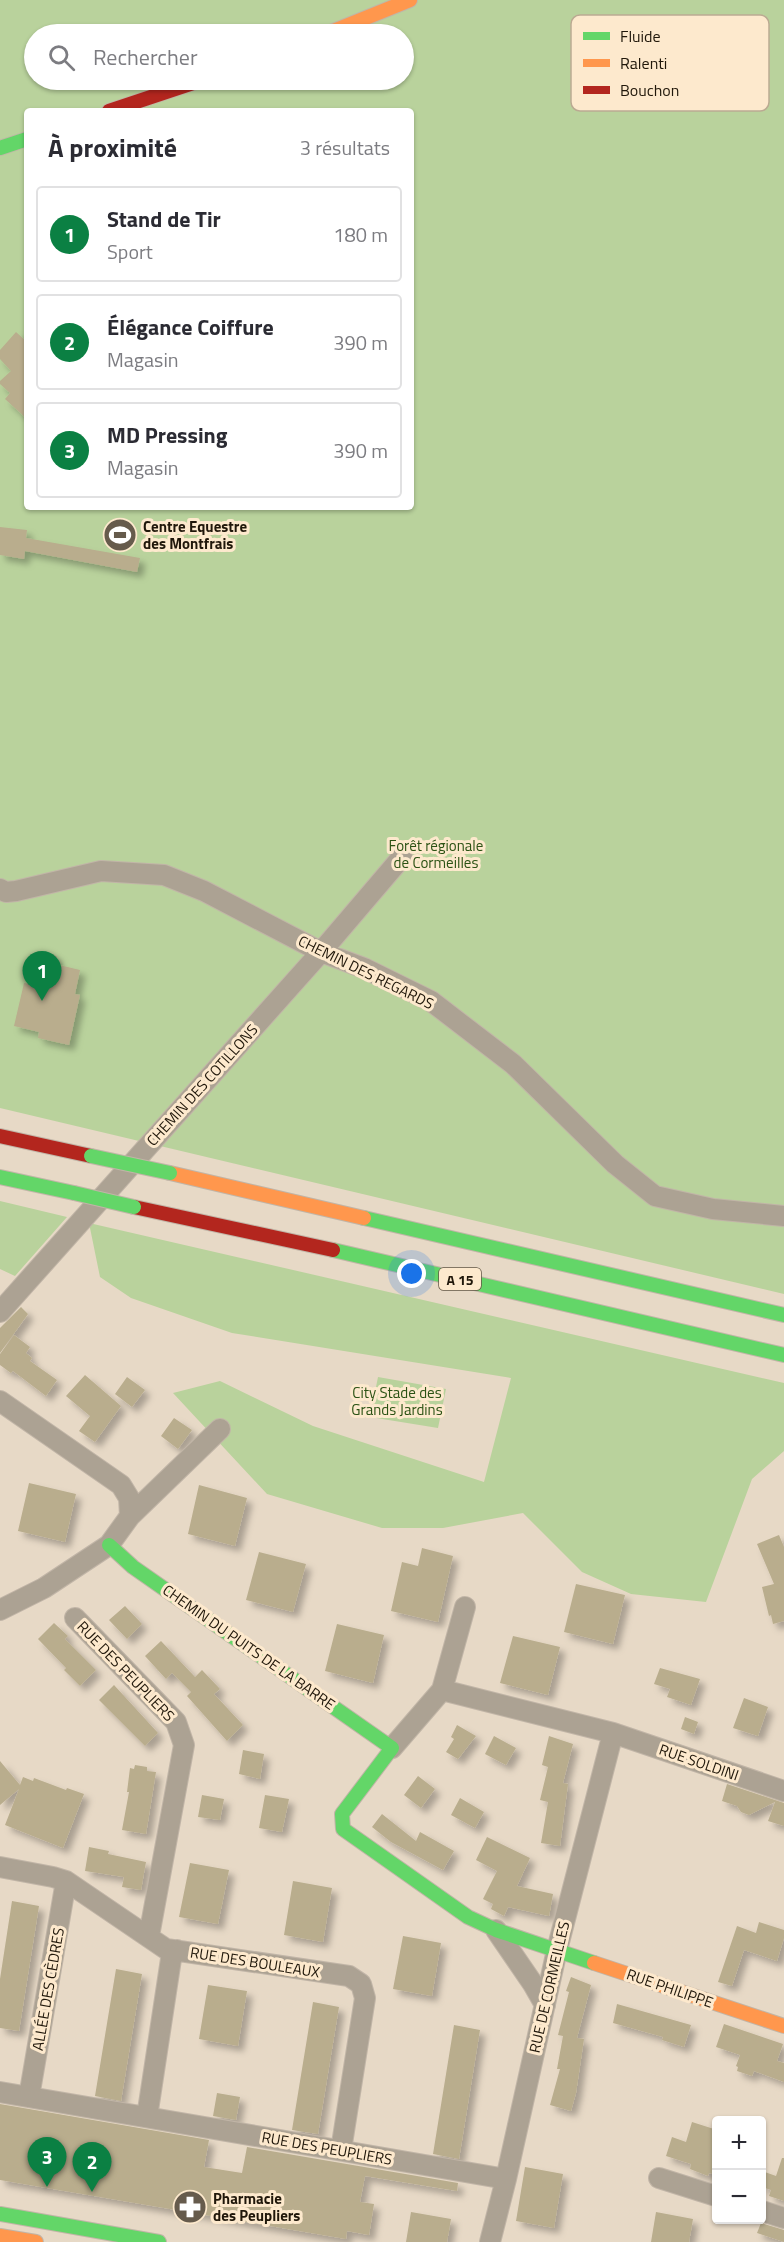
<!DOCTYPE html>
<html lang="fr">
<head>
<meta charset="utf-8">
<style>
	body { margin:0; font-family:"Titillium Web",sans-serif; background:#f2f2f3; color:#2b2b33 }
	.controls { position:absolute; right:18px; bottom:18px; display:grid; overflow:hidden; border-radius:6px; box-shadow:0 2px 4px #0004 }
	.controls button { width:54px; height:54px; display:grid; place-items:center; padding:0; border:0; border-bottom:2px solid #e1e1e2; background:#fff; color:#2b2b33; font:30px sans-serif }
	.you { position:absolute; left:412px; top:1274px; width:21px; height:21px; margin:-15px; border:4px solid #fff; border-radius:50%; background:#1a73e8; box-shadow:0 0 0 9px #1a73e833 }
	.badge { display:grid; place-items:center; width:39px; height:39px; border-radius:50%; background:#0b8043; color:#fff; font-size:20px; font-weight:700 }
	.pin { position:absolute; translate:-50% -50px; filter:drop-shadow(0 2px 3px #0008) }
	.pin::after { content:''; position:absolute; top:32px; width:21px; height:18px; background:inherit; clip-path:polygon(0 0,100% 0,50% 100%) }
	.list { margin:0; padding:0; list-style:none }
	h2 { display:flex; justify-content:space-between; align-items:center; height:78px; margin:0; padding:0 24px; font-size:26px }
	h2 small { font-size:20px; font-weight:400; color:#7c7c81 }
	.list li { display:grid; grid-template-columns:39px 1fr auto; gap:18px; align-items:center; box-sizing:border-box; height:96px; margin:0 12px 12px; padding:0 12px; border:2px solid #e1e1e2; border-radius:6px }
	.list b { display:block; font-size:22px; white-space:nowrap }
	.list p { margin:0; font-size:20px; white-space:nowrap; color:#7c7c81 }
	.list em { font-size:20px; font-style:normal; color:#7c7c81 }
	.icon { flex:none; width:33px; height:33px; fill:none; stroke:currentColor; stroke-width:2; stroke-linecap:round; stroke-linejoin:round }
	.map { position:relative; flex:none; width:784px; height:2242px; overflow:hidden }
	.search { position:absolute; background:#fff; box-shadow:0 2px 4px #0004; left:24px; top:24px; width:390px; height:66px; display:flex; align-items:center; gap:15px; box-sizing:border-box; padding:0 21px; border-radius:33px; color:#7c7c81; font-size:22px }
	.panel { position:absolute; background:#fff; box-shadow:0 2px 4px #0004; left:24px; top:108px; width:390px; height:402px; border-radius:6px }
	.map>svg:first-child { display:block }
	.green { fill:#b9d29c; fill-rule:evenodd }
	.building { fill:#b9ad8d; filter:url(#shadow) }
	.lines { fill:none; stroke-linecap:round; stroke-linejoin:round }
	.street-casing { stroke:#c1b5a7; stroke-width:22 }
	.fast-casing { stroke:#c1b5a7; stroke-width:16 }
	.slow-casing { stroke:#c1b5a7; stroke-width:16 }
	.jam-casing { stroke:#c1b5a7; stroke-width:16 }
	.street { stroke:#aca293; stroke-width:20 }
	.fast { stroke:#63d668; stroke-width:14 }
	.slow { stroke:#ff974d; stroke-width:14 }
	.jam { stroke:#b3261e; stroke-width:14 }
	.fast-bridge-casing { stroke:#c1b5a7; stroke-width:16; stroke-linecap:butt }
	.fast-bridge { stroke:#63d668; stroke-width:14 }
	.labels { text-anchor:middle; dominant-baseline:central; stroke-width:6; stroke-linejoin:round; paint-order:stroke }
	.shield { fill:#fde9cd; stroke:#625644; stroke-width:1.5 }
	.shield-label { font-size:14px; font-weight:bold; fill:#20170a }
	.poi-label { font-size:15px; font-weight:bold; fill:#20170a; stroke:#fde9cd; text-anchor:start }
	.park-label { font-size:15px; fill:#2b5214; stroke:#fde9cd }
	.street-label { font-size:15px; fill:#20170a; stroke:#fde9cd }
	.key { fill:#fde9cd; stroke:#bbaa92; stroke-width:1.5 }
	.key-label { font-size:16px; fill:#20170a }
</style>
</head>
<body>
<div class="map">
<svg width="784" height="2242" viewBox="0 0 784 2242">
	<defs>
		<filter id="shadow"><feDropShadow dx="5.5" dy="5.5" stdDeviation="3" flood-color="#0004"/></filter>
	</defs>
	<rect width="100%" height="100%" fill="#e7d9c6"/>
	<path class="green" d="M 0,0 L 784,0 L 784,1294 L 0,1108 ZM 34,34 L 404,34 L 404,80 L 34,80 ZM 27,111 L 411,111 L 411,507 L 27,507 Z
		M 0,1201 L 67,1217 L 15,1276 L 0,1269 Z
		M 89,1223 L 784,1383 L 784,1451 L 752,1479 L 706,1602 L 631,1594 L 582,1572 L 523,1513 L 443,1528 L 382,1528 L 267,1494 L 173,1393 L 220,1381 L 313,1426 L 484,1482 L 511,1378 L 232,1333 L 131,1298 L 100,1277 Z
		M 378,1377 L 446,1389 L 438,1428 L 370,1417 Z"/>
	<path class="building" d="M 16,332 L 27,342 L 27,419 L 5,399 L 10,393 L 0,384 L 0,381 L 11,371 L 0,359 L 0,350 Z
		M 0,527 L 27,530 L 26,538 L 140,558 L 137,572 L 25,551 L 24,559 L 0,555 Z
		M 42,952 L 57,956 L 55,964 L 80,970 L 75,994 L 80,995 L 69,1045 L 38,1038 L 39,1032 L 14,1026 L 24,983 L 35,985 Z
		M 21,1307 L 28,1314 L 0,1353 L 0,1328 Z
		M 14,1335 L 30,1347 L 26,1353 L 32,1358 L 30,1361 L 57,1380 L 46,1396 L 13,1371 L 11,1373 L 0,1365 L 0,1354 Z
		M 85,1375 L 121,1406 L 95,1442 L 79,1431 L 90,1416 L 66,1396 Z
		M 127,1377 L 145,1390 L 132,1407 L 115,1394 Z
		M 174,1418 L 192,1430 L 178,1449 L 161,1436 Z
		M 29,1483 L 76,1494 L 65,1542 L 18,1531 Z
		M 199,1485 L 247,1498 L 235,1546 L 188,1534 Z
		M 779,1535 L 784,1547 L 784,1621 L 773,1624 L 771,1615 L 769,1616 L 762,1587 L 774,1584 L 757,1544 Z
		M 422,1548 L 453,1556 L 438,1622 L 391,1611 L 402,1562 L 418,1566 Z
		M 259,1552 L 306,1564 L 293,1612 L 246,1600 Z
		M 576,1584 L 625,1595 L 613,1644 L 564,1632 Z
		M 125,1606 L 142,1624 L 127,1639 L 109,1620 Z
		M 54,1623 L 68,1636 L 65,1639 L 96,1670 L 80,1686 L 64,1670 L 66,1668 L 38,1639 Z
		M 337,1624 L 384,1635 L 373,1683 L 325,1671 Z
		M 513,1636 L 560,1647 L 548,1695 L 500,1683 Z
		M 161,1641 L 195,1677 L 202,1670 L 220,1689 L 214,1694 L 243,1725 L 227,1741 L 187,1696 L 191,1692 L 172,1673 L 166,1679 L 145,1656 Z
		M 660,1668 L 700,1679 L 691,1705 L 667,1697 L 670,1689 L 654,1684 Z
		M 114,1685 L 158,1733 L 145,1746 L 99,1700 Z
		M 744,1698 L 768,1707 L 758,1736 L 733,1728 Z
		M 685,1717 L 698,1722 L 694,1734 L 681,1729 Z
		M 457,1725 L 476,1736 L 458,1759 L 446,1752 L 454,1739 L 451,1737 Z
		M 494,1736 L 516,1748 L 506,1765 L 485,1754 Z
		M 549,1736 L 573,1744 L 563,1783 L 568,1784 L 560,1846 L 541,1843 L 548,1802 L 540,1800 L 548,1767 L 542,1765 Z
		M 243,1750 L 264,1754 L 260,1779 L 239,1774 Z
		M 0,1761 L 20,1785 L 23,1777 L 33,1781 L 34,1778 L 66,1790 L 67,1788 L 84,1794 L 63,1848 L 5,1825 L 19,1789 L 0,1805 Z
		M 135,1765 L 147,1767 L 147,1771 L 156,1772 L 146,1834 L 122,1830 L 129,1792 L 127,1792 L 130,1768 L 134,1769 Z
		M 418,1776 L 435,1789 L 421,1808 L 404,1795 Z
		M 727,1784 L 784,1803 L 784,1826 L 768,1821 L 775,1802 L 749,1815 L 741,1812 L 737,1806 L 722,1801 Z
		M 202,1795 L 224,1799 L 220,1820 L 198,1817 Z
		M 265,1795 L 289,1799 L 282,1832 L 259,1828 Z
		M 460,1798 L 484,1812 L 475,1828 L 451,1815 Z
		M 382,1814 L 416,1841 L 420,1832 L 454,1851 L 443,1870 L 391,1842 L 372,1827 Z
		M 487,1837 L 530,1858 L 517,1886 L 553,1894 L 549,1916 L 508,1907 L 504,1916 L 491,1909 L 493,1904 L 483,1899 L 497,1871 L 476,1860 Z
		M 89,1847 L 109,1851 L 108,1854 L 146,1862 L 141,1890 L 122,1887 L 124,1877 L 85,1871 Z
		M 190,1863 L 229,1870 L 218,1924 L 179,1917 Z
		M 293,1881 L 332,1888 L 323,1942 L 284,1935 Z
		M 12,1901 L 39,1906 L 19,2031 L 0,2028 L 0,1979 Z
		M 759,1922 L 784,1930 L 784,1938 L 777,1961 L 744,1950 L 732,1986 L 718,1982 L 737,1926 L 756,1933 Z
		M 403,1936 L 441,1943 L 432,1996 L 393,1989 Z
		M 116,1969 L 142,1974 L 121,2101 L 95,2096 Z
		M 571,1977 L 591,1985 L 577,2038 L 584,2039 L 576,2093 L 571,2111 L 550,2105 L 560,2069 L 557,2069 L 563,2036 L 558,2035 L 569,1992 L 566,1991 Z
		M 208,1985 L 247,1991 L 238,2046 L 199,2039 Z
		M 313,2002 L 339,2007 L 318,2134 L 292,2130 Z
		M 617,2004 L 691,2025 L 684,2047 L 662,2040 L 663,2037 L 613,2023 Z
		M 724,2024 L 783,2044 L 777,2061 L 784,2063 L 784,2082 L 754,2071 L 752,2076 L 737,2071 L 738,2067 L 736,2066 L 740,2055 L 716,2047 Z
		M 454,2025 L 480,2030 L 459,2159 L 433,2154 Z
		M 217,2093 L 240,2097 L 236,2120 L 213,2116 Z
		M 0,2104 L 209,2140 L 204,2167 L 242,2173 L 247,2147 L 458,2183 L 457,2191 L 365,2176 L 360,2202 L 374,2204 L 369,2235 L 347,2231 L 346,2239 L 0,2180 Z
		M 692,2122 L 717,2130 L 717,2175 L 709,2173 L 708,2176 L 690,2169 L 691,2164 L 666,2156 L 672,2137 L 686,2142 Z
		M 782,2158 L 784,2158 L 784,2201 L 769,2196 L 771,2190 L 762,2187 L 762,2171 L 776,2176 Z
		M 525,2167 L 563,2174 L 554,2228 L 516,2221 Z
		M 411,2212 L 451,2219 L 447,2242 L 406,2242 Z
		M 656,2212 L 693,2219 L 689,2242 L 651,2242 Z
		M 761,2223 L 784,2230 L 784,2242 L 757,2233 Z"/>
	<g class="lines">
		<defs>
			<path id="street" d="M 0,889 L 6,892 L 16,891 L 101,871 L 164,875 L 204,891 L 321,952 L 364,968 L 431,1001 L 513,1064 L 615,1164 L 655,1196 L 713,1209 L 784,1216
				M 0,1312 L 321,952 L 402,857
				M 0,1401 L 121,1485 L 129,1498 L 130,1516
				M 0,1610 L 44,1588 L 109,1545 L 130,1516 L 220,1429
				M 75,1618 L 176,1722 L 184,1745 L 149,1936
				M 442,1690 L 465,1607
				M 392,1748 L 442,1690 L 613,1733 L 784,1791
				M 0,1867 L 53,1877 L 66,1881 L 166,1949 L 349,1976 L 361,1984 L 365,1998 L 341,2150
				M 496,1930 L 533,1984 L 545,2005
				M 0,2092 L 506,2179
				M 29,2097 L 66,1881
				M 147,2117 L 171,1959 L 177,1950
				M 659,2178 L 716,2196
				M 762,2211 L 784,2218
				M 490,2242 L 506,2179 L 557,1950 L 613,1733"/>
			<path id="fast" d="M 0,148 L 27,139
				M 0,1177 L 74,1193
				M 364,1218 L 784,1315
				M 333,1250 L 784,1355
				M 109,1545 L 133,1567 L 392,1748 L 342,1814 L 343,1829 L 468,1917 L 496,1930 L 594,1963
				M 0,2214 L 159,2242"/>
			<path id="slow" d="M 326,34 L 410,0
				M 170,1173 L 364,1218
				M 594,1963 L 784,2026
				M 0,2236 L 36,2242"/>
			<path id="jam" d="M 109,111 L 202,80
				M 0,1136 L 91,1156
				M 134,1207 L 333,1250"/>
		</defs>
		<use href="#street" class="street-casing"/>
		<use href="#fast" class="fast-casing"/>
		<use href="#slow" class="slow-casing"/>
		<use href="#jam" class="jam-casing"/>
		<use href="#street" class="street"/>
		<use href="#fast" class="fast"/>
		<use href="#slow" class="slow"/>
		<use href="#jam" class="jam"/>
		<defs>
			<path id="fast-bridge" d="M 91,1156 L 170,1173
				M 74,1193 L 134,1207"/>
		</defs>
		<use href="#fast-bridge" class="fast-bridge-casing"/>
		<use href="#fast-bridge" class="fast-bridge"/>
	</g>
	<defs>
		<symbol id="stadium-disc" viewBox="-11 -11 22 22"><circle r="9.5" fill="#665b4c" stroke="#fde9cd"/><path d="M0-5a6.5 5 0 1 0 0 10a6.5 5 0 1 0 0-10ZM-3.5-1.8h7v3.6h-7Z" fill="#fff"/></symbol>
		<symbol id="pharmacy-disc" viewBox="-11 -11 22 22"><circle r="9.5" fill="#665b4c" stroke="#fde9cd"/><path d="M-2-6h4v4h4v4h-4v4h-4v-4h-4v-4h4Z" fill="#fff"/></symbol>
	</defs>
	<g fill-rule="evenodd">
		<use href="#stadium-disc" x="101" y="516" width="38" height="38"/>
		<use href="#pharmacy-disc" x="171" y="2188" width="38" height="38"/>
	</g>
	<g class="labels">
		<rect class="shield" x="439" y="1268" width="42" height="22" rx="4.5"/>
		<g class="shield-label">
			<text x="460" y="1279">A 15</text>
		</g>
		<g class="poi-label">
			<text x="143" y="526">Centre Equestre<tspan x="143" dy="17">des Montfrais</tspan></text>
			<text x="213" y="2198">Pharmacie<tspan x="213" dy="17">des Peupliers</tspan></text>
		</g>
		<g class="park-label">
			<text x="436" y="845">Forêt régionale<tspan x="436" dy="17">de Cormeilles</tspan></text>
			<text x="397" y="1392">City Stade des<tspan x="397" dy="17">Grands Jardins</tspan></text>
		</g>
		<g class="street-label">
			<text transform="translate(366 972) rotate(26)">CHEMIN DES REGARDS</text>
			<text transform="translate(202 1085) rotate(-48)">CHEMIN DES COTILLONS</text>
			<text transform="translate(249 1647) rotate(35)">CHEMIN DU PUITS DE LA BARRE</text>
			<text transform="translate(126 1671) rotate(46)">RUE DES PEUPLIERS</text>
			<text transform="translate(699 1762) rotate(19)">RUE SOLDINI</text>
			<text transform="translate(255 1962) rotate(9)">RUE DES BOULEAUX</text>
			<text transform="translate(549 1987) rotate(-77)">RUE DE CORMEILLES</text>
			<text transform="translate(670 1988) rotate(19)">RUE PHILIPPE</text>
			<text transform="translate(48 1989) rotate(-80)">ALLÉE DES CÈDRES</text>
			<text transform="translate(327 2148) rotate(10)">RUE DES PEUPLIERS</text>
		</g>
	</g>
	<rect x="571" y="15" width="198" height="96" rx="9" class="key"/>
	<rect x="583" y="32" width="27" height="8" fill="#63d668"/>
	<rect x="583" y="59" width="27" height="8" fill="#ff974d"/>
	<rect x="583" y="86" width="27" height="8" fill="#b3261e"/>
	<g class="key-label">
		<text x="620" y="42">Fluide</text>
		<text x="620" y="69">Ralenti</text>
		<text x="620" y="96">Bouchon</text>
	</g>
</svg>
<div class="controls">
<button>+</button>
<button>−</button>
</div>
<div class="you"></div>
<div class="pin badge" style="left:42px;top:1001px">1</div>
<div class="pin badge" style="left:92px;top:2192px">2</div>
<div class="pin badge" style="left:47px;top:2187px">3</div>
<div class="search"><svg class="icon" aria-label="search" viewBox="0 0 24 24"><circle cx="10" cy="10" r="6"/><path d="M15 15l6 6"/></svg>Rechercher</div>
<section class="panel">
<h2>À proximité<small>3 résultats</small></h2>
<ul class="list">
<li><span class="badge">1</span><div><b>Stand de Tir</b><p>Sport</p></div><em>180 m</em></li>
<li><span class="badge">2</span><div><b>Élégance Coiffure</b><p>Magasin</p></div><em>390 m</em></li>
<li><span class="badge">3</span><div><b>MD Pressing</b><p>Magasin</p></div><em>390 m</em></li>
</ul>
</section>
</div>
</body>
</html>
